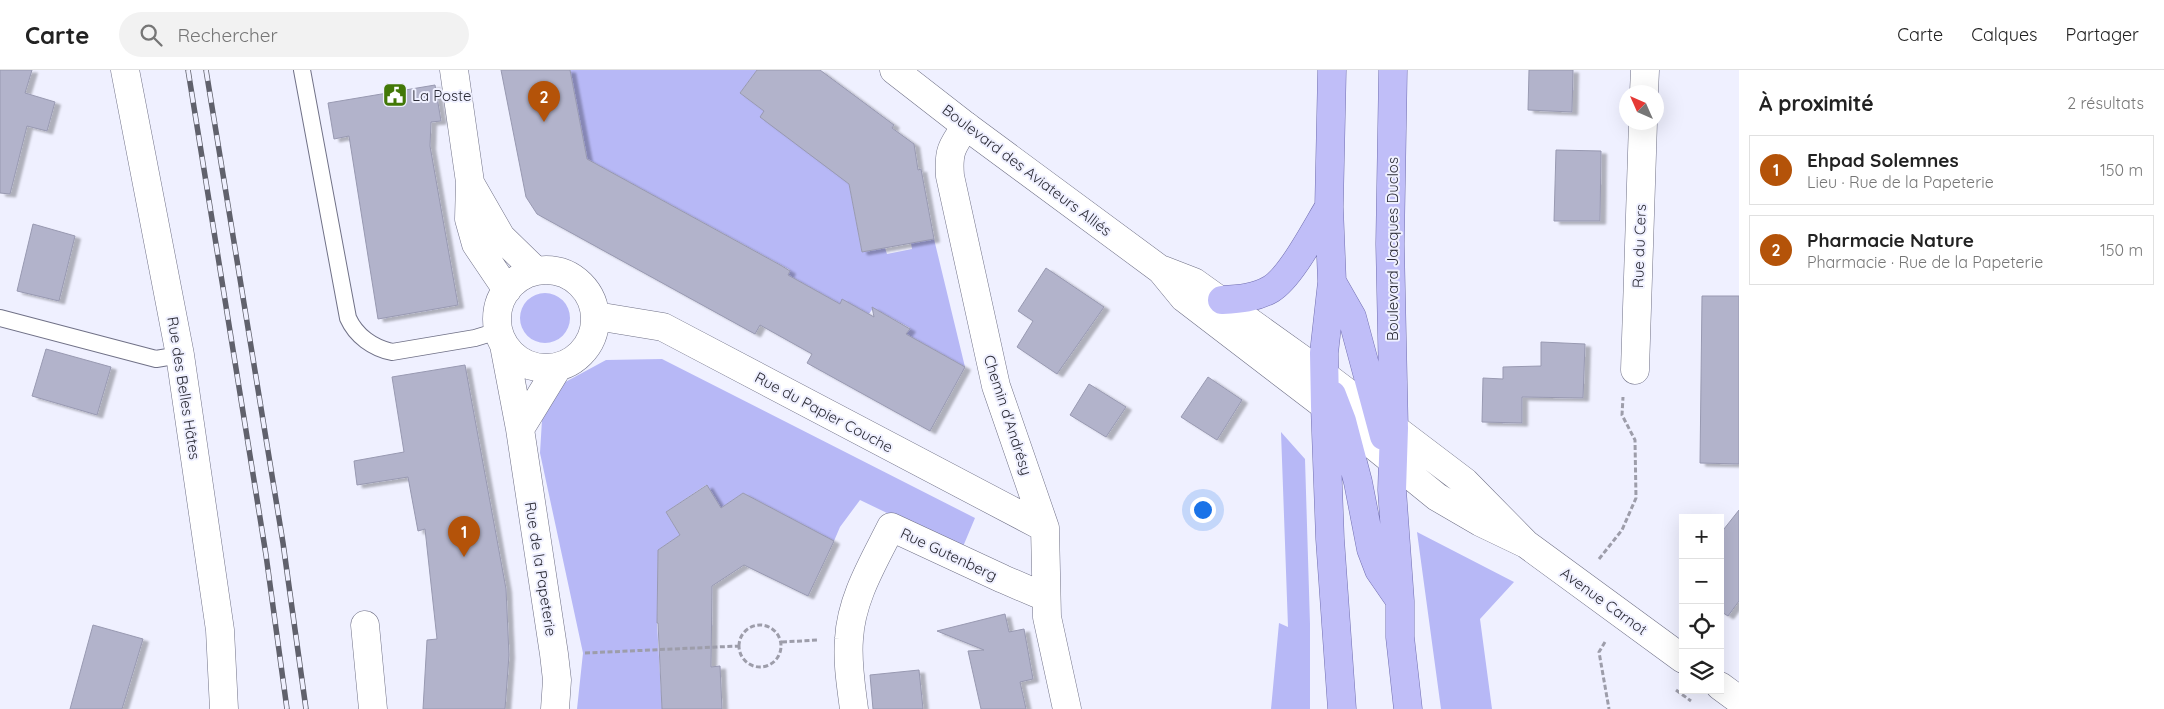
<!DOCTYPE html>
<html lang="fr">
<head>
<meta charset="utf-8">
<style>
	body { margin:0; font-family:Quicksand,sans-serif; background:#f2f2f2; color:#222 }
	.controls { position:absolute; right:15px; bottom:15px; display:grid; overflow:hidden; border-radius:0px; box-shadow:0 5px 20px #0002 }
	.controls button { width:45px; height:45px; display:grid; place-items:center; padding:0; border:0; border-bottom:1px solid #e0e0e0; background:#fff; color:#222; font:25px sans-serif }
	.compass { position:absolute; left:1619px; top:15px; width:45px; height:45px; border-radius:50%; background:#fff; box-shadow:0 5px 20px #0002; rotate:315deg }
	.you { position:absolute; left:1202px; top:439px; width:18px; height:18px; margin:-12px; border:4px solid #fff; border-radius:50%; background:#1a73e8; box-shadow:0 0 0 8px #1a73e833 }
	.badge { display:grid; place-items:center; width:32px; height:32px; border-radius:50%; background:#b45309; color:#fff; font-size:16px; font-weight:700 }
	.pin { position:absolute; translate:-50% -41px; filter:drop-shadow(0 1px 2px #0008) }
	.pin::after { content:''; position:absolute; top:26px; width:18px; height:15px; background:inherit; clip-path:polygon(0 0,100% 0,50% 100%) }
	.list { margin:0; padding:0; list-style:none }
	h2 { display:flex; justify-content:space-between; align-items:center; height:65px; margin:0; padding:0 20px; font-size:21px }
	h2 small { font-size:16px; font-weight:400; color:#767676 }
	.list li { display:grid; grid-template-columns:32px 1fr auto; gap:15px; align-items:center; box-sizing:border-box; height:70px; margin:0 10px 10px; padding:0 10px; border:1px solid #e0e0e0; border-radius:0px }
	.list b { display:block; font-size:19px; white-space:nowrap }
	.list p { margin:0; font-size:16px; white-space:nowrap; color:#767676 }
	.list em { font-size:16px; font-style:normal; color:#767676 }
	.icon { flex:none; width:28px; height:28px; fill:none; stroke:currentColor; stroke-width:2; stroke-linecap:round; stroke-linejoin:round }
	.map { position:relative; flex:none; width:1739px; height:639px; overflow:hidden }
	header { display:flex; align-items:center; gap:30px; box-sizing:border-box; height:70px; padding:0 25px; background:#fff; border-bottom:1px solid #e0e0e0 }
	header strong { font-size:24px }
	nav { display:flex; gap:28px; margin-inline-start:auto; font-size:18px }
	.search { width:350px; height:45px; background:#f2f2f2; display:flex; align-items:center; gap:12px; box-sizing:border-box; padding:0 18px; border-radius:28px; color:#767676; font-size:19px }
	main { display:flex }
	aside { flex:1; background:#fff }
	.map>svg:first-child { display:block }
	.green { fill:#b7b8f6 }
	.building { fill:#b2b3cb; stroke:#9899b1; filter:url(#shadow) }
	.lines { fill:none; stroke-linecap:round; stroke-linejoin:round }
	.lane-casing { stroke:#707187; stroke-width:18 }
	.street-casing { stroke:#707187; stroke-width:29 }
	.secondary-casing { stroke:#707187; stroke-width:29 }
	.primary-casing { stroke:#716fb0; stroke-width:29 }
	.path { stroke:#9d9daa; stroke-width:3; stroke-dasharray:5 2.5; stroke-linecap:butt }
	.lane { stroke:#fff; stroke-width:16 }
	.street { stroke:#fff; stroke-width:28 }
	.secondary { stroke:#fff; stroke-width:28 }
	.primary { stroke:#c0bef8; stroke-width:28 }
	.rail-casing { stroke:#60616c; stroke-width:5.5 }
	.rail { stroke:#eff0ff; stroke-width:4; stroke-dasharray:11; stroke-linecap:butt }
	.labels { text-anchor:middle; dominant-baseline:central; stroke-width:4; stroke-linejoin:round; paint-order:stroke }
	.poi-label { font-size:15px; fill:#2b2b35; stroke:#eff0ff; text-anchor:start }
	.street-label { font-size:15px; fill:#2b2b35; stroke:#eff0ff }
</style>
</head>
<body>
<header>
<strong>Carte</strong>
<div class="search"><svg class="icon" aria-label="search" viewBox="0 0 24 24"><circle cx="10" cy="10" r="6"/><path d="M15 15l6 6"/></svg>Rechercher</div>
<nav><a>Carte</a><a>Calques</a><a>Partager</a></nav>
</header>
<main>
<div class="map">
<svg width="1739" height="639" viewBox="0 0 1739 639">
	<defs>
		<filter id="shadow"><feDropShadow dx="5.5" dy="3" stdDeviation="1" flood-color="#0004"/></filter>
	</defs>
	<rect width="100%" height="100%" fill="#eff0ff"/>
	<path class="green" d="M 570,0 L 757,0 L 740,23 L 764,41 L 849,114 L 862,182 L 885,178 L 887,184 L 912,179 L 911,173 L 934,169 L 965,297 L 906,264 L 910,258 L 873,238 L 869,244 L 843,230 L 840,234 L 788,205 L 790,200 L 587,89 Z
		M520 248a25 25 0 1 1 50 0a25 25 0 1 1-50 0Z
		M 662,289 L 975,448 L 962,479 L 860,430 L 840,457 L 834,471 L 743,423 L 721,438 L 706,415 L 666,442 L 680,465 L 658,480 L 657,553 L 662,639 L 577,639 L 583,583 L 540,383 L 542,350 L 558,316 L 606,290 Z
		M 1281,362 L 1305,389 L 1310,554 L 1310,639 L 1271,639 L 1279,553 L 1288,557 Z
		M 1417,462 L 1514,512 L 1480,549 L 1492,639 L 1441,639 Z"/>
	<path class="building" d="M 0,0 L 32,0 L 25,23 L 55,32 L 47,61 L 27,56 L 10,124 L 0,123 Z
		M 501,0 L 570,0 L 587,89 L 782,196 L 790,201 L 788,205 L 840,234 L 842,229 L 874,247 L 872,237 L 910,259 L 906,264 L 965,297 L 930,361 L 807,293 L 812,284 L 760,255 L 755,264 L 537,144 L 526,127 Z
		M 757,0 L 820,0 L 894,55 L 892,58 L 914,74 L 918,100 L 921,99 L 934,169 L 862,182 L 849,114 L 760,47 L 764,41 L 740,23 Z
		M 1529,0 L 1573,0 L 1572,42 L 1528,40 Z
		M 435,15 L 441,51 L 431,52 L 430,76 L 458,235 L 378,249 L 349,66 L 334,69 L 328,33 Z
		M 1556,80 L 1601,81 L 1600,151 L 1554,151 Z
		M 33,154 L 75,166 L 59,231 L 17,221 Z
		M 1046,198 L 1104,237 L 1057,304 L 1017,277 L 1033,251 L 1018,241 Z
		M 1702,226 L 1739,226 L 1739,394 L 1700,393 Z
		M 1541,272 L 1585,274 L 1583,328 L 1522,327 L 1522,353 L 1482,352 L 1483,308 L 1503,309 L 1503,297 L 1541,296 Z
		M 46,279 L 111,297 L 97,345 L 32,326 Z
		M 465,295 L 506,519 L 509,585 L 505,639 L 423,639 L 427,570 L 437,569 L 425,459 L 418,461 L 408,407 L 357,415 L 354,391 L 404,382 L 392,307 Z
		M 1208,307 L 1242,330 L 1217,370 L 1181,347 Z
		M 1089,314 L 1126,337 L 1106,367 L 1070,345 Z
		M 707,415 L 721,438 L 743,423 L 834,471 L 808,526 L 744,495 L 712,516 L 711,597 L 720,596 L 722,639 L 662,639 L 658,553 L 657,553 L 658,480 L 680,465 L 666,442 Z
		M 1739,440 L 1739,531 L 1728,546 L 1720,541 L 1720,464 Z
		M 1005,544 L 1009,562 L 1024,559 L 1033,609 L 1020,612 L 1026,639 L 981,639 L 968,581 L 984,580 L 937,561 Z
		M 93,555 L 143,569 L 122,639 L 70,639 Z
		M 919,600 L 923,639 L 873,639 L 870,605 Z"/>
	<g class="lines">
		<defs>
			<path id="lane" d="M 302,0 L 348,248 C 356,266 373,278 392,282 L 475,268 L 498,261
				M 0,248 L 156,289 L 180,285"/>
			<path id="street" d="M 125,0 L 180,285 L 220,560 L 224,639
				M 454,0 L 470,112 L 469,149 L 476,174 L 507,220
				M 1644,22 L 1645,0
				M 966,56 C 952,76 948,81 950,106 L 996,316 L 1045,458 L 1047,547 L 1067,639
				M 470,113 L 501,167 L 536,201
				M497 249a49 49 0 1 1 98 0a49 49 0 1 1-98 0Z
				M 596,246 L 663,257 L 1045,458
				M 504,275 L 520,359 L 554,584 L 557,610 L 555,639
				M 1635,300 L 1643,52
				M 520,359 L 558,297
				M 365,555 L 373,639
				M 854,639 C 851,616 847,592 849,569 C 851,529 873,493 891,457 L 1003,509 L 1045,527"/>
			<path id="secondary" d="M 894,0 L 966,56 L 1161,200 L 1184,228 L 1325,336 L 1437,427 L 1480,452 L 1526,474
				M 1163,200 L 1194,212 L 1324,305 L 1465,412 L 1526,474 L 1683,589
				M 1720,616 L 1739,630"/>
			<path id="primary" d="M 1332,0 L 1329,137 L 1332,212 L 1324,283 L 1325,336 L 1330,469 L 1342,639
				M 1393,0 L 1390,174 L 1394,358 L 1392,420 L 1400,531 L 1400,567 L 1408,639
				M 1332,212 L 1352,247 L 1384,366
				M 1222,230 C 1239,229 1256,228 1271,219 C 1291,207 1316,158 1329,137
				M 1332,325 L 1342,351 L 1358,412 L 1371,479 L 1379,500 L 1399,529"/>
		</defs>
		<use href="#lane" class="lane-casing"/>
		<use href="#street" class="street-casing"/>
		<use href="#secondary" class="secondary-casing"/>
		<use href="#primary" class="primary-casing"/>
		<path class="path" d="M 1599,489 L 1622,460 L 1636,428 L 1635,370 L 1622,345 L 1623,327
			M739 576a21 21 0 1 1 42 0a21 21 0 1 1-42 0Z
			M 782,572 L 818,570
			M 1605,572 L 1599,582 L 1609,639
			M 585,583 L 739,576
			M 1676,620 L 1691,631"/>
		<use href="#lane" class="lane"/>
		<use href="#street" class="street"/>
		<use href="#secondary" class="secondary"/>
		<use href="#primary" class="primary"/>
		<defs>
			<path id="rail" d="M 188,0 L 266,485 L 287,639
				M 206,0 L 283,473 L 306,639"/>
		</defs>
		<use href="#rail" class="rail-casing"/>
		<use href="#rail" class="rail"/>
	</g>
	<defs>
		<symbol id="civic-square" viewBox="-11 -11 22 22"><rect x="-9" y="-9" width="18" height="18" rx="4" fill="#427807" stroke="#eff0ff"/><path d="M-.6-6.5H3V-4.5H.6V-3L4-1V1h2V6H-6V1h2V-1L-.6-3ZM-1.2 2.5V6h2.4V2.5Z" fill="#fff"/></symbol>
	</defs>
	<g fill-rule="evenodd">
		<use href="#civic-square" x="381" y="11" width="28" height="28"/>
	</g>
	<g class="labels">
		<g class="poi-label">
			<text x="412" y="25">La Poste</text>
		</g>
		<g class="street-label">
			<text transform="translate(1027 100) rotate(37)">Boulevard des Aviateurs Alliés</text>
			<text transform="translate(1639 176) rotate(-88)">Rue du Cers</text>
			<text transform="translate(1392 179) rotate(-90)">Boulevard Jacques Duclos</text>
			<text transform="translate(184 318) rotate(81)">Rue des Belles Hâtes</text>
			<text transform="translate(824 342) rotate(28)">Rue du Papier Couche</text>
			<text transform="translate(1008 345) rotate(72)">Chemin d'Andrésy</text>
			<text transform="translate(949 484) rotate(25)">Rue Gutenberg</text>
			<text transform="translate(541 499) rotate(81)">Rue de la Papeterie</text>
			<text transform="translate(1604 531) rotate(36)">Avenue Carnot</text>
		</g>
	</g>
</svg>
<div class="controls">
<button>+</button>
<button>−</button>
<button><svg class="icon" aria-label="locate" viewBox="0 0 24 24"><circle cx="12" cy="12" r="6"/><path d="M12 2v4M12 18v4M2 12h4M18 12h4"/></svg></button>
<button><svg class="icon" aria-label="layers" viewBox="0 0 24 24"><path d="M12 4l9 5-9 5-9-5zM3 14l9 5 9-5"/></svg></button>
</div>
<svg class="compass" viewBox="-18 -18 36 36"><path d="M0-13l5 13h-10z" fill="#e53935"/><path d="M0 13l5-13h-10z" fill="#767676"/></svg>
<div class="you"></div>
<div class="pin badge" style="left:464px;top:487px">1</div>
<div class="pin badge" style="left:544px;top:52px">2</div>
</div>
<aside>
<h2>À proximité<small>2 résultats</small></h2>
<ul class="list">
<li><span class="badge">1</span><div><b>Ehpad Solemnes</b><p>Lieu · Rue de la Papeterie</p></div><em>150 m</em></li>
<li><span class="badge">2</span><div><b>Pharmacie Nature</b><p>Pharmacie · Rue de la Papeterie</p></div><em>150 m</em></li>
</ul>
</aside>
</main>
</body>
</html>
